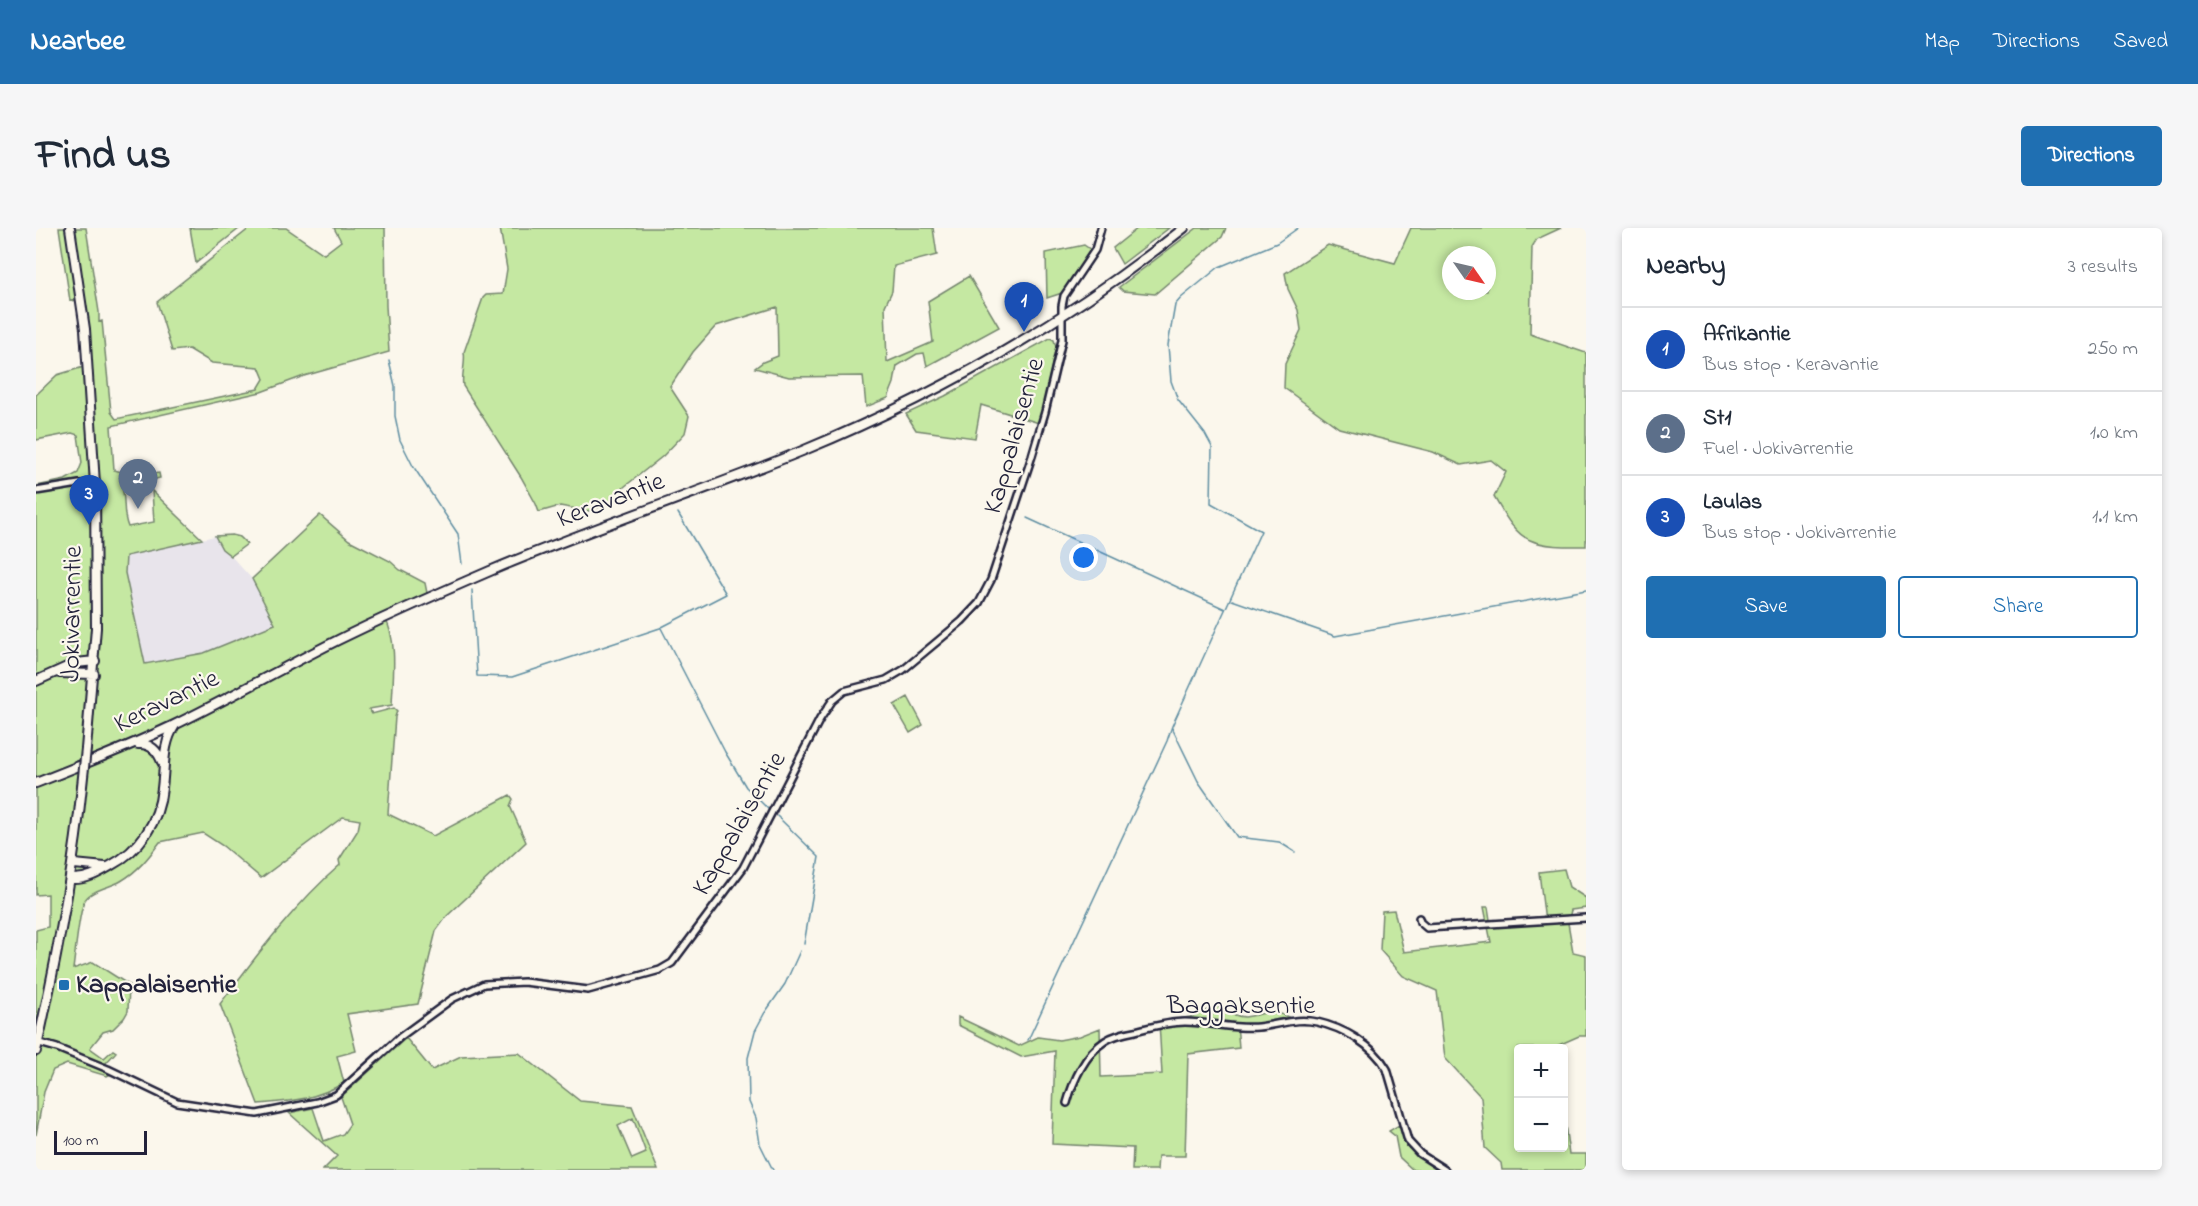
<!DOCTYPE html>
<html lang="en">
<head>
<meta charset="utf-8">
<style>
	body { margin:0; font-family:"Indie Flower",sans-serif; background:#f6f6f7; color:#1f2937 }
	.controls { position:absolute; right:18px; bottom:18px; display:grid; overflow:hidden; border-radius:6px; box-shadow:0 3px 9px #0003 }
	.controls button { width:54px; height:54px; display:grid; place-items:center; padding:0; border:0; border-bottom:2px solid #e0e1e3; background:#fff; color:#1f2937; font:30px sans-serif }
	.compass { position:absolute; left:1406px; top:18px; width:54px; height:54px; border-radius:50%; background:#fff; box-shadow:0 3px 9px #0003; rotate:124deg }
	.scale { position:absolute; left:18px; bottom:15px; width:93px; box-sizing:border-box; padding-left:6px; border:3px solid #22223b; border-top:0; font-size:16px; line-height:21px; white-space:nowrap; color:#22223b; -webkit-text-stroke:4px #fbf7ec; paint-order:stroke }
	.you { position:absolute; left:1048px; top:330px; width:21px; height:21px; margin:-15px; border:4px solid #fff; border-radius:50%; background:#1a73e8; box-shadow:0 0 0 9px #1a73e833 }
	.badge { display:grid; place-items:center; width:39px; height:39px; border-radius:50%; background:#1f6fb2; color:#fff; font-size:20px; font-weight:700 }
	.pin { position:absolute; translate:-50% -50px; filter:drop-shadow(0 2px 3px #0008) }
	.pin::after { content:''; position:absolute; top:32px; width:21px; height:18px; background:inherit; clip-path:polygon(0 0,100% 0,50% 100%) }
	.list { margin:0; padding:0; list-style:none }
	h2 { display:flex; justify-content:space-between; align-items:center; height:78px; margin:0; padding:0 24px; font-size:26px }
	h2 small { font-size:20px; font-weight:400; color:#747a83 }
	.list li { display:grid; grid-template-columns:39px 1fr auto; gap:18px; align-items:center; box-sizing:border-box; height:84px; padding:0 24px; border-top:2px solid #e0e1e3 }
	.list b { display:block; font-size:22px; white-space:nowrap }
	.list p { margin:0; font-size:20px; white-space:nowrap; color:#747a83 }
	.list em { font-size:20px; font-style:normal; color:#747a83 }
	.actions { display:flex; gap:12px; padding:18px 24px }
	.actions a { flex:1; padding:14px 0; border:2px solid #1f6fb2; border-radius:6px; text-align:center; font-size:21px; color:#1f6fb2 }
	.actions .main { background:#1f6fb2; color:#fff }
	.map { position:relative; flex:none; width:1550px; height:942px; overflow:hidden; border-radius:6px }
	header { display:flex; align-items:center; gap:36px; box-sizing:border-box; height:84px; padding:0 30px; background:#1f6fb2; color:#fff }
	header strong { font-size:28px }
	nav { display:flex; gap:33px; margin-inline-start:auto; font-size:21px }
	.intro { display:flex; align-items:center; justify-content:space-between; box-sizing:border-box; height:144px; padding:0 36px }
	h1 { margin:0; font-size:42px }
	.button { padding:15px 27px; border-radius:6px; background:#1f6fb2; color:#fff; font-size:21px; font-weight:700 }
	main { display:flex; gap:36px; padding:0 36px }
	aside { flex:1; background:#fff; border-radius:6px; box-shadow:0 3px 9px #0003 }
	.map>svg:first-child { display:block }
	.built { fill:#e8e4eb }
	.green { fill:#c5e8a2; stroke:#74856e; stroke-width:1.5; fill-rule:evenodd }
	.lines { fill:none; stroke-linecap:round; stroke-linejoin:round }
	.stream { stroke:#5f8ea2; stroke-width:1.5 }
	.street-casing { stroke:#22223b; stroke-width:10 }
	.secondary-casing { stroke:#22223b; stroke-width:12 }
	.street { stroke:#fbf7ec; stroke-width:5 }
	.secondary { stroke:#fbf7ec; stroke-width:8 }
	.secondary-bridge-casing { stroke:#22223b; stroke-width:12; stroke-linecap:butt }
	.secondary-bridge { stroke:#fbf7ec; stroke-width:8 }
	.poi-dot { fill:#1f6fb2; stroke:#fbf7ec; stroke-width:2 }
	.labels { text-anchor:middle; dominant-baseline:central; stroke-width:4.5; stroke-linejoin:round; paint-order:stroke }
	.street-label { font-size:27px; fill:#22223b; stroke:#fbf7ec }
	.poi-label { font-size:27px; font-weight:bold; fill:#22223b; stroke:#fbf7ec; text-anchor:start }
</style>
</head>
<body>
<header>
<strong>Nearbee</strong>
<nav><a>Map</a><a>Directions</a><a>Saved</a></nav>
</header>
<div class="intro"><h1>Find us</h1><a class="button">Directions</a></div>
<main>
<div class="map">
<svg width="1550" height="942" viewBox="0 0 1550 942">
	<rect width="100%" height="100%" fill="#fbf7ec"/>
	<filter id="ink" filterUnits="userSpaceOnUse"><feTurbulence type="fractalNoise" baseFrequency=".0167" numOctaves="2"/><feDisplacementMap in="SourceGraphic" scale="12" xChannelSelector="R" yChannelSelector="G"/><feConvolveMatrix kernelMatrix="1 2 1 2 8 2 1 2 1" color-interpolation-filters="sRGB"/></filter>
	<g filter="url(#ink)">
		<path class="built" d="M 179,308 L 186,321 L 195,328 L 216,351 L 239,396 L 168,425 L 109,437 L 89,345 L 90,328 Z"/>
		<path class="green" d="M 23,0 L 50,0 L 63,84 L 63,94 L 66,93 L 75,184 L 80,191 L 222,161 L 228,151 L 223,139 L 176,135 L 153,121 L 136,123 L 121,74 L 214,0 L 250,0 L 288,26 L 305,13 L 298,0 L 349,0 L 350,78 L 353,124 L 268,148 L 225,164 L 75,198 L 78,242 L 101,248 L 123,245 L 124,250 L 86,259 C 90,273 86,285 92,299 L 118,294 L 116,263 L 166,311 L 90,328 L 89,345 L 109,436 L 168,425 L 239,396 L 216,351 L 284,287 L 313,312 L 354,333 L 364,342 L 389,355 L 392,370 L 349,390 C 362,414 357,449 356,477 L 333,481 L 336,486 L 358,480 L 361,483 L 359,489 L 352,586 L 397,608 L 474,567 L 477,571 L 474,578 L 490,614 L 411,688 L 400,703 L 382,776 L 311,786 L 320,823 L 301,828 L 308,855 C 278,872 255,873 222,876 L 184,776 C 221,727 258,677 304,637 L 303,632 L 322,602 L 324,592 L 307,589 L 225,650 L 187,618 L 167,605 L 124,614 C 113,629 102,643 85,653 C 75,659 55,662 49,672 C 43,681 39,728 37,741 L 57,734 L 93,757 L 92,783 L 88,790 L 77,801 L 67,804 L 54,820 L 68,830 L 77,822 L 80,824 L 68,837 L 79,844 L 71,848 L 31,836 L 17,842 L 8,864 L 0,907 L 0,702 L 12,699 L 12,666 L 0,667 L 0,258 L 29,252 L 42,245 L 46,235 L 42,207 L 36,205 L 0,212 L 0,167 L 21,147 L 51,138 L 44,72 L 34,73 ZM 138,497 L 125,531 L 116,520 L 97,516 Z
			M 154,0 L 204,0 L 160,35 Z
			M 464,0 L 897,0 L 901,27 L 858,38 L 856,63 L 849,78 L 851,134 L 897,114 L 892,73 L 933,48 L 963,99 L 891,138 L 888,125 L 881,126 L 861,138 L 858,155 L 852,170 L 830,179 L 827,148 L 753,149 L 719,140 L 727,134 L 742,128 L 741,79 L 680,98 L 657,124 L 634,159 L 653,188 L 649,205 L 627,228 L 588,259 L 574,276 L 552,283 L 524,278 L 503,284 L 500,276 L 485,249 L 427,158 C 425,146 430,136 428,124 L 447,70 L 450,67 L 467,66 L 471,41 Z
			M 1102,0 L 1133,0 L 1086,36 L 1077,20 Z
			M 1161,0 L 1190,0 L 1186,9 L 1119,66 L 1087,63 L 1083,59 Z
			M 1375,0 L 1525,0 L 1501,11 L 1496,19 L 1494,106 L 1550,125 L 1550,318 C 1534,318 1509,319 1494,312 C 1477,305 1467,284 1458,269 L 1470,244 L 1455,232 L 1425,237 L 1397,224 L 1303,200 L 1248,160 L 1249,136 L 1265,102 L 1262,82 L 1252,61 L 1249,45 L 1292,17 L 1359,35 ZM 1415,27 L 1451,27 L 1451,63 L 1415,63 Z
			M 1048,17 L 1055,22 L 1026,65 L 1011,70 L 1010,25 Z
			M 1014,110 L 1018,112 L 1020,119 L 1003,195 L 945,177 L 939,210 L 880,202 L 870,186 L 909,168 Z
			M 196,307 L 204,309 L 211,316 L 195,328 L 186,321 L 179,308 Z
			M 872,469 L 887,497 L 874,505 L 858,477 Z
			M 1528,641 L 1533,659 L 1550,670 L 1550,680 L 1535,682 L 1532,695 L 1537,724 L 1550,727 L 1550,808 L 1543,808 L 1516,820 L 1482,820 L 1482,920 L 1528,920 L 1528,889 L 1533,926 L 1550,926 L 1550,942 L 1466,942 L 1465,935 L 1449,920 L 1445,869 L 1409,830 L 1401,763 L 1367,748 L 1344,722 L 1346,683 L 1358,682 L 1368,724 L 1455,714 L 1448,679 L 1452,679 L 1455,698 L 1509,694 L 1503,644 Z
			M 1181,778 C 1189,783 1199,789 1209,789 C 1227,787 1233,780 1252,789 L 1218,797 L 1201,795 L 1203,820 L 1152,826 L 1149,928 L 1122,928 L 1121,942 L 1096,942 L 1097,920 L 1016,916 L 1019,823 L 985,829 L 922,797 L 922,789 L 983,818 L 1002,809 L 1023,812 L 1044,808 L 1064,800 L 1065,849 L 1126,846 L 1123,794 L 1154,789 Z
			M 370,810 L 396,842 L 425,828 L 483,825 L 544,873 L 596,878 L 622,942 L 287,942 L 301,928 L 253,885 L 277,880 L 288,913 L 307,906 L 314,896 L 305,869 ZM 597,890 L 610,925 L 596,931 L 582,898 Z
			M 1363,897 L 1371,916 L 1404,942 L 1377,942 L 1363,929 L 1359,908 L 1353,903 Z"/>
		<g class="lines">
			<path class="stream" d="M 353,132 L 359,158 L 359,188 L 364,212 L 377,238 L 422,306 L 426,336
				M 991,290 L 1189,381
				M 436,362 L 441,448 L 476,449 L 624,400 L 690,366 L 642,285
				M 1196,372 L 1299,408 L 1550,362
				M 625,400 L 689,524 L 710,559 L 733,582
				M 1136,500 L 1162,553 L 1201,609 L 1243,614 L 1259,624
				M 741,588 L 783,629 L 768,716
				M 992,812 L 1131,513 L 1136,498 L 1225,303 L 1175,275 L 1176,219 L 1169,206 L 1142,172 L 1135,153 L 1132,117 L 1139,77 L 1145,70 L 1183,39 L 1241,15 L 1262,0
				M 737,942 L 724,916 L 720,890 L 713,874 L 712,830 L 719,803 L 728,786 L 749,756 L 764,723"/>
			<defs>
				<path id="street" d="M 0,263 L 43,256 L 59,256
					M 1383,690 L 1384,694 L 1391,700 L 1550,690
					M 0,814 L 21,820 L 72,841 L 141,874 L 221,886 L 281,874 L 300,867 L 364,809 L 416,771 L 448,756 L 488,754 L 552,762 L 624,742 L 636,735 L 707,640 L 784,491 L 796,473 L 808,463 L 850,452 L 867,442 L 926,393 L 943,375 L 955,352 L 996,228 L 1009,184 L 1026,112 L 1026,78 L 1028,68 L 1059,22 L 1065,0
					M 1031,875 C 1037,853 1049,826 1069,813 C 1078,807 1088,805 1099,803 C 1115,799 1132,794 1149,794 C 1173,794 1198,801 1222,799 C 1243,797 1260,789 1281,794 C 1308,800 1337,817 1351,841 L 1372,913 L 1384,926 L 1409,942"/>
				<path id="secondary" d="M 34,0 L 49,101 L 59,256 L 60,400 L 50,521
					M 23,445 L 58,446
					M 0,453 L 40,435 L 59,433
					M 102,516 C 114,515 122,523 126,534
					M 0,555 C 46,537 92,519 136,498 C 192,471 246,440 302,412 C 352,387 403,365 454,343 C 557,299 663,265 766,223 C 902,167 1033,92 1148,0
					M 38,636 L 69,639
					M 35,651 C 50,652 62,645 74,638 C 104,622 123,594 126,560 C 129,538 126,517 139,497
					M 0,823 C 20,734 37,648 46,558"/>
			</defs>
			<use href="#street" class="street-casing"/>
			<use href="#secondary" class="secondary-casing"/>
			<use href="#street" class="street"/>
			<use href="#secondary" class="secondary"/>
			<defs>
				<path id="secondary-bridge" d="M 46,558 L 50,521"/>
			</defs>
			<use href="#secondary-bridge" class="secondary-bridge-casing"/>
			<use href="#secondary-bridge" class="secondary-bridge"/>
		</g>
	</g>
	<rect class="poi-dot" x="22" y="751" width="12" height="12" rx="3"/>
	<g class="labels">
		<g class="street-label">
			<text transform="translate(979 208) rotate(-74)">Kappalaisentie</text>
			<text transform="translate(575 273) rotate(-21)">Keravantie</text>
			<text transform="translate(37 386) rotate(-89)">Jokivarrentie</text>
			<text transform="translate(131 474) rotate(-26)">Keravantie</text>
			<text transform="translate(704 596) rotate(-60)">Kappalaisentie</text>
			<text x="1205" y="778">Baggaksentie</text>
		</g>
		<g class="poi-label">
			<text x="40" y="757">Kappalaisentie</text>
		</g>
	</g>
</svg>
<div class="controls">
<button>+</button>
<button>−</button>
</div>
<svg class="compass" viewBox="-18 -18 36 36"><path d="M0-13l5 13h-10z" fill="#e53935"/><path d="M0 13l5-13h-10z" fill="#747a83"/></svg>
<div class="scale">100 m</div>
<div class="you"></div>
<div class="pin badge" style="left:988px;top:104px;background:#1a4fb4">1</div>
<div class="pin badge" style="left:102px;top:281px;background:#5c6f8a">2</div>
<div class="pin badge" style="left:53px;top:297px;background:#1a4fb4">3</div>
</div>
<aside>
<h2>Nearby<small>3 results</small></h2>
<ul class="list">
<li><span class="badge" style="background:#1a4fb4">1</span><div><b>Afrikantie</b><p>Bus stop · Keravantie</p></div><em>250 m</em></li>
<li><span class="badge" style="background:#5c6f8a">2</span><div><b>St1</b><p>Fuel · Jokivarrentie</p></div><em>1.0 km</em></li>
<li><span class="badge" style="background:#1a4fb4">3</span><div><b>Laulas</b><p>Bus stop · Jokivarrentie</p></div><em>1.1 km</em></li>
</ul>
<div class="actions"><a class="main">Save</a><a>Share</a></div>
</aside>
</main>
</body>
</html>
